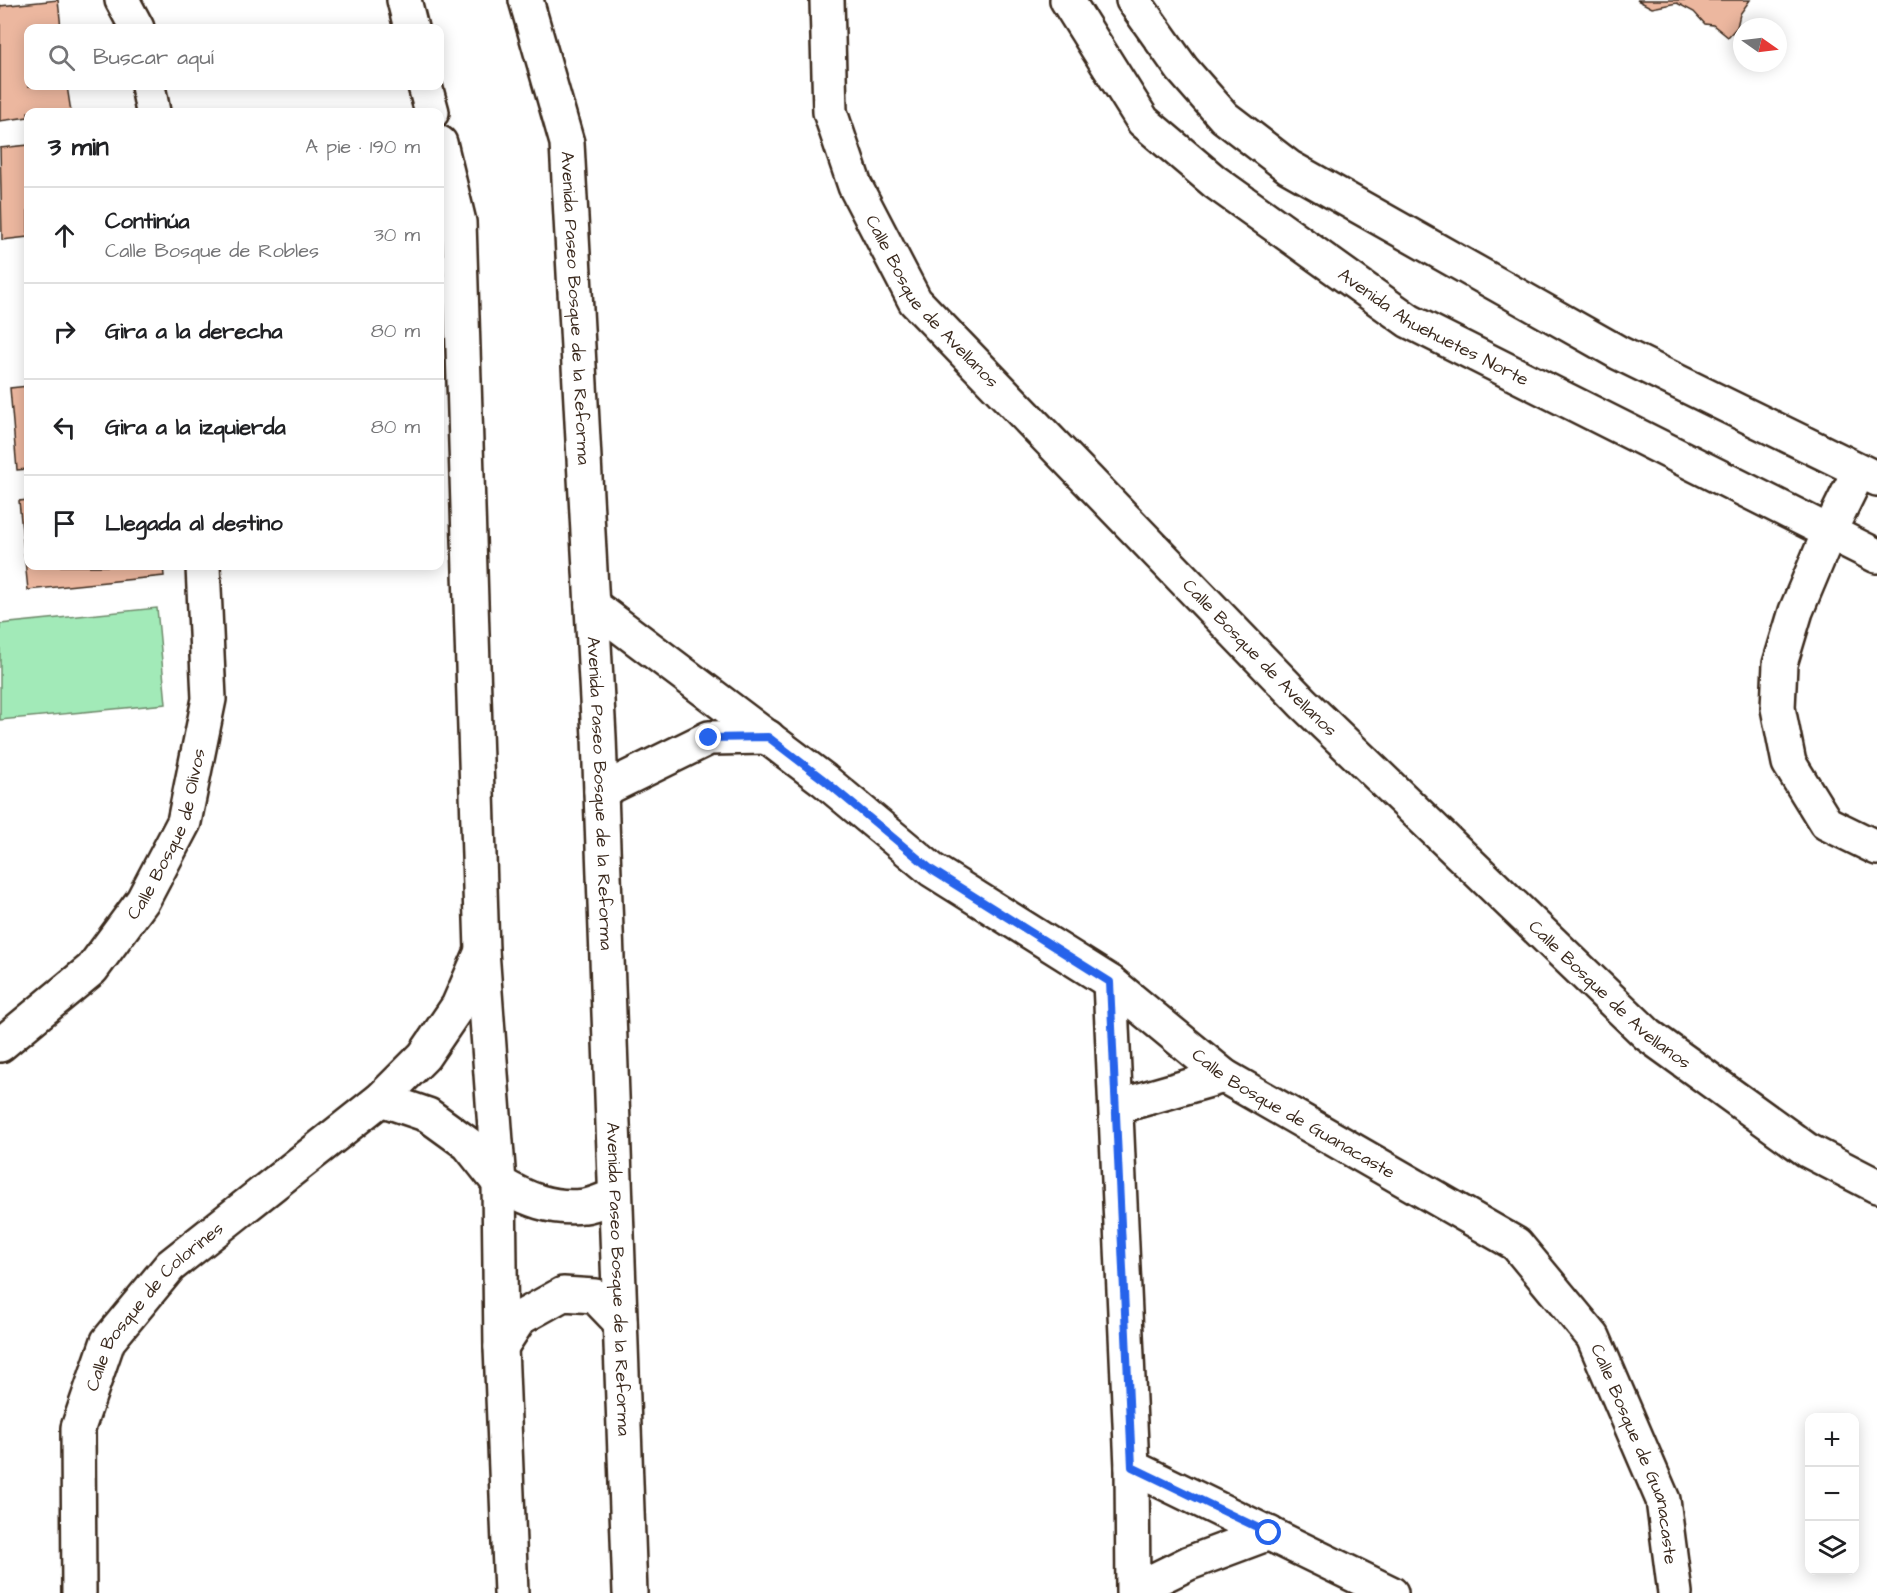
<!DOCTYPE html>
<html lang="es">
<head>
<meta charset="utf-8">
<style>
	body { margin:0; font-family:"Architects Daughter",sans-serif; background:#f6f6f6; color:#202124 }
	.controls { position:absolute; right:18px; bottom:18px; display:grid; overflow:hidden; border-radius:12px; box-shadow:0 3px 15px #0003 }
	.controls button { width:54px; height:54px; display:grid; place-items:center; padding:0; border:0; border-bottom:2px solid #e0e0e0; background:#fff; color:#202124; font:30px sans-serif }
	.compass { position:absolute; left:1733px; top:18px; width:54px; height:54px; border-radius:50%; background:#fff; box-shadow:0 3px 15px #0003; rotate:104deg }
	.stop { position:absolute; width:18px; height:18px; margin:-14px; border:4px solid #2563eb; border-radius:50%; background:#fff }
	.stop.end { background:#2563eb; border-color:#fff; box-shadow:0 2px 6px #0008 }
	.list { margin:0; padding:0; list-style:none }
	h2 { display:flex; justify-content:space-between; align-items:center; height:78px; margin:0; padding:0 24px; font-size:26px }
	h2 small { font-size:20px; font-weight:400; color:#757577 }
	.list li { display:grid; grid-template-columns:39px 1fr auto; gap:18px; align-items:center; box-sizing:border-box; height:96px; padding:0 24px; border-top:2px solid #e0e0e0 }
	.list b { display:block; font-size:22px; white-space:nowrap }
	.list p { margin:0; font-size:20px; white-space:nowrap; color:#757577 }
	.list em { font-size:20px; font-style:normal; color:#757577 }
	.icon { flex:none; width:33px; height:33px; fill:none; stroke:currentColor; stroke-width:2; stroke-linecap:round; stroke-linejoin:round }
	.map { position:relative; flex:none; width:1877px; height:1593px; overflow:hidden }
	.search { position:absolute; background:#fff; box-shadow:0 3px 15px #0003; left:24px; top:24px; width:420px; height:66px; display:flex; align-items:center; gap:15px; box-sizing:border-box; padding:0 21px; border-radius:12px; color:#757577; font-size:22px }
	.panel { position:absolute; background:#fff; box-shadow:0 3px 15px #0003; left:24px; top:108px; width:420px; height:462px; border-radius:12px }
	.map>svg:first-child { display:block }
	.green { fill:#a2eab8; stroke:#6e8a6b; stroke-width:1.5 }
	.building { fill:#ecb79f; stroke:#3b2a1e; stroke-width:1.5 }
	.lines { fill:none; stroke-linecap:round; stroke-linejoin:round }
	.minor-casing { stroke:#3b2a1e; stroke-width:38 }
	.major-casing { stroke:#3b2a1e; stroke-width:38 }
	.minor { stroke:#fff; stroke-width:33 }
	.major { stroke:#fff; stroke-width:33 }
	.route { stroke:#2563eb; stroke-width:8 }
	.labels { text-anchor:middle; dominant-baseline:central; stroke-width:5; stroke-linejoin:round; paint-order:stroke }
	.street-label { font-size:18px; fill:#3b2a1e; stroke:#fff }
</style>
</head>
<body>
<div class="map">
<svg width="1877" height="1593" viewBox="0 0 1877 1593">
	<rect width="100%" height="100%" fill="#fff"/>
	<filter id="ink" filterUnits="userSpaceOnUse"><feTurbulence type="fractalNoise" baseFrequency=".0167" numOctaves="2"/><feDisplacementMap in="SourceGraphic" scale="12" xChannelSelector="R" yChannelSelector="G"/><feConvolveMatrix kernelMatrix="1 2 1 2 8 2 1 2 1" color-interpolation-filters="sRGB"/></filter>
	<g filter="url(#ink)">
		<path class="green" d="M 157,608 L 166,704 L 0,720 L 0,624 Z"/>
		<path class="building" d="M 58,0 L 61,28 L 28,28 L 28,86 L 67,86 L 71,112 L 28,112 L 28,117 L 0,121 L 0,6 Z
			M 1637,0 L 1750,0 L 1740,14 L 1737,27 L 1728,37 L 1713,25 L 1705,24 L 1694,12 L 1677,3 L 1652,8 Z
			M 28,145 L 28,237 L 2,240 L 0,148 Z
			M 28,386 L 28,469 L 17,470 L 10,388 Z
			M 28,500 L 28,566 L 163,566 L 164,576 L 28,590 L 19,501 Z"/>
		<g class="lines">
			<defs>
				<g id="minor">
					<path d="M 122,0 L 137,28"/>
					<path id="s1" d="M 827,0 L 830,112 L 855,186 L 915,301 L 1303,703 L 1648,1035 L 1807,1150 L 1877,1186"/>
					<path id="s2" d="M 1067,0 L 1143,121 L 1215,182 L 1409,321 L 1877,556"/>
					<path d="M 1133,0 L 1182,69 L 1224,117 L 1289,167 L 1619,353 L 1877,479"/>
					<path d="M 148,86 L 153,112"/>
					<path d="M 1859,471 L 1830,530 L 1796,611 L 1780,664 L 1778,708 L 1789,763 L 1826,823 L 1877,848"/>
					<path id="s3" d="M 592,605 L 824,780 L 932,870 L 1110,982 L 1224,1076 L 1516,1244 L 1593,1337 L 1663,1500 L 1675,1593"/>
					<path d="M 601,791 L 709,738 L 768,737"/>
					<path d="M 1110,982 L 1132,1467 L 1133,1593"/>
					<path id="s4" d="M 0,1045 L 92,969 L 143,900 L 184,822 L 209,699 L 203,566"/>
					<path d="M 381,1099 L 428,1115 L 468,1144 L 499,1183"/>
					<path d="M 1116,1107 L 1224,1076"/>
					<path d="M 1132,1467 L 1391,1593"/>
					<path id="s5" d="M 79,1593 L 78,1428 L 108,1341 L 170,1266 L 381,1099 L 424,1056 L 458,1006 L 482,951"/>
					<path d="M 1136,1593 L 1140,1587 L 1189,1563 L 1269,1533"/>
				</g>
				<g id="major">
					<path d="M 404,0 L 411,28"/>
					<path id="s6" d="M 526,0 L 567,143 L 599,737 L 630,1593"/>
					<path d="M 425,86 L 432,112"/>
					<path d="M 440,143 L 459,222 L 482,951 L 499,1183 L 501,1347 L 511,1593"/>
					<path d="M 499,1183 C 526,1199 552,1210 584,1206 C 594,1205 605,1199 615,1196"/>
					<path d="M 501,1347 L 520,1318 L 563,1294 L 595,1296 L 620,1322"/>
				</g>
			</defs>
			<use href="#minor" class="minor-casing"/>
			<use href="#major" class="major-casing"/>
			<use href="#minor" class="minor"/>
			<use href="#major" class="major"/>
		</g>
	</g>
	<g class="lines" filter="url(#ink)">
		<path class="route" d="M 709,738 L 768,737 L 824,780 L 932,870 L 1110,982 L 1132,1467 L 1269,1533"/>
	</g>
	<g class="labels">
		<g class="street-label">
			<text stroke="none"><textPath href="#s1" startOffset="330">Calle Bosque de Avellanos</textPath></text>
			<text stroke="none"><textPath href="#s6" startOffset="314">Avenida Paseo Bosque de la Reforma</textPath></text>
			<text stroke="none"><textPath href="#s2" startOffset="500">Avenida Ahuehuetes Norte</textPath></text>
			<text stroke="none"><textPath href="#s1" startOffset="816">Calle Bosque de Avellanos</textPath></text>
			<text stroke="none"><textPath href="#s6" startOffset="800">Avenida Paseo Bosque de la Reforma</textPath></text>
			<text stroke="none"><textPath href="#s4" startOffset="276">Calle Bosque de Olivos</textPath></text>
			<text stroke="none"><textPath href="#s1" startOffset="1302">Calle Bosque de Avellanos</textPath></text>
			<text stroke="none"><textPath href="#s3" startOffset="868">Calle Bosque de Guanacaste</textPath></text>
			<text stroke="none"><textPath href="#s6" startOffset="1286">Avenida Paseo Bosque de la Reforma</textPath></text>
			<text stroke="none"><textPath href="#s5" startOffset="312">Calle Bosque de Colorines</textPath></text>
			<text stroke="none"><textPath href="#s3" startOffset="1372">Calle Bosque de Guanacaste</textPath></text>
		</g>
	</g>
</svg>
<div class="controls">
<button>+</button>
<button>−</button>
<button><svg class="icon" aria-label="layers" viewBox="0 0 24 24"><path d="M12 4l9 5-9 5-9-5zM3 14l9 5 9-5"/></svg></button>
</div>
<svg class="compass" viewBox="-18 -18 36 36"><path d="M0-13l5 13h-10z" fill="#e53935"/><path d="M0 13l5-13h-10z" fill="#757577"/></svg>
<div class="stop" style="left:1269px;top:1533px"></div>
<div class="stop end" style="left:709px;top:738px"></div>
<div class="search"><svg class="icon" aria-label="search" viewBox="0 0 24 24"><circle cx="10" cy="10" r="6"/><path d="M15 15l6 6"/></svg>Buscar aquí</div>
<section class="panel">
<h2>3 min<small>A pie · 190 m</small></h2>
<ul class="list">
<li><svg class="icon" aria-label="ahead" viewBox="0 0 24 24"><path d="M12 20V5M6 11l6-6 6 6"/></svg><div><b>Continúa</b><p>Calle Bosque de Robles</p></div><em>30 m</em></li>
<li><svg class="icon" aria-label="right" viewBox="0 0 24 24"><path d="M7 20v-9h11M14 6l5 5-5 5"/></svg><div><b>Gira a la derecha</b></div><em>80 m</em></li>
<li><svg class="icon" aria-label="left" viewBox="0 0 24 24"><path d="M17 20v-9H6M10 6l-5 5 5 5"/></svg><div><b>Gira a la izquierda</b></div><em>80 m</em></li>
<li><svg class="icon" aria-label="arrive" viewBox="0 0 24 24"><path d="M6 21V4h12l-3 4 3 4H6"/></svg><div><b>Llegada al destino</b></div></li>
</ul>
</section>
</div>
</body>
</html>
